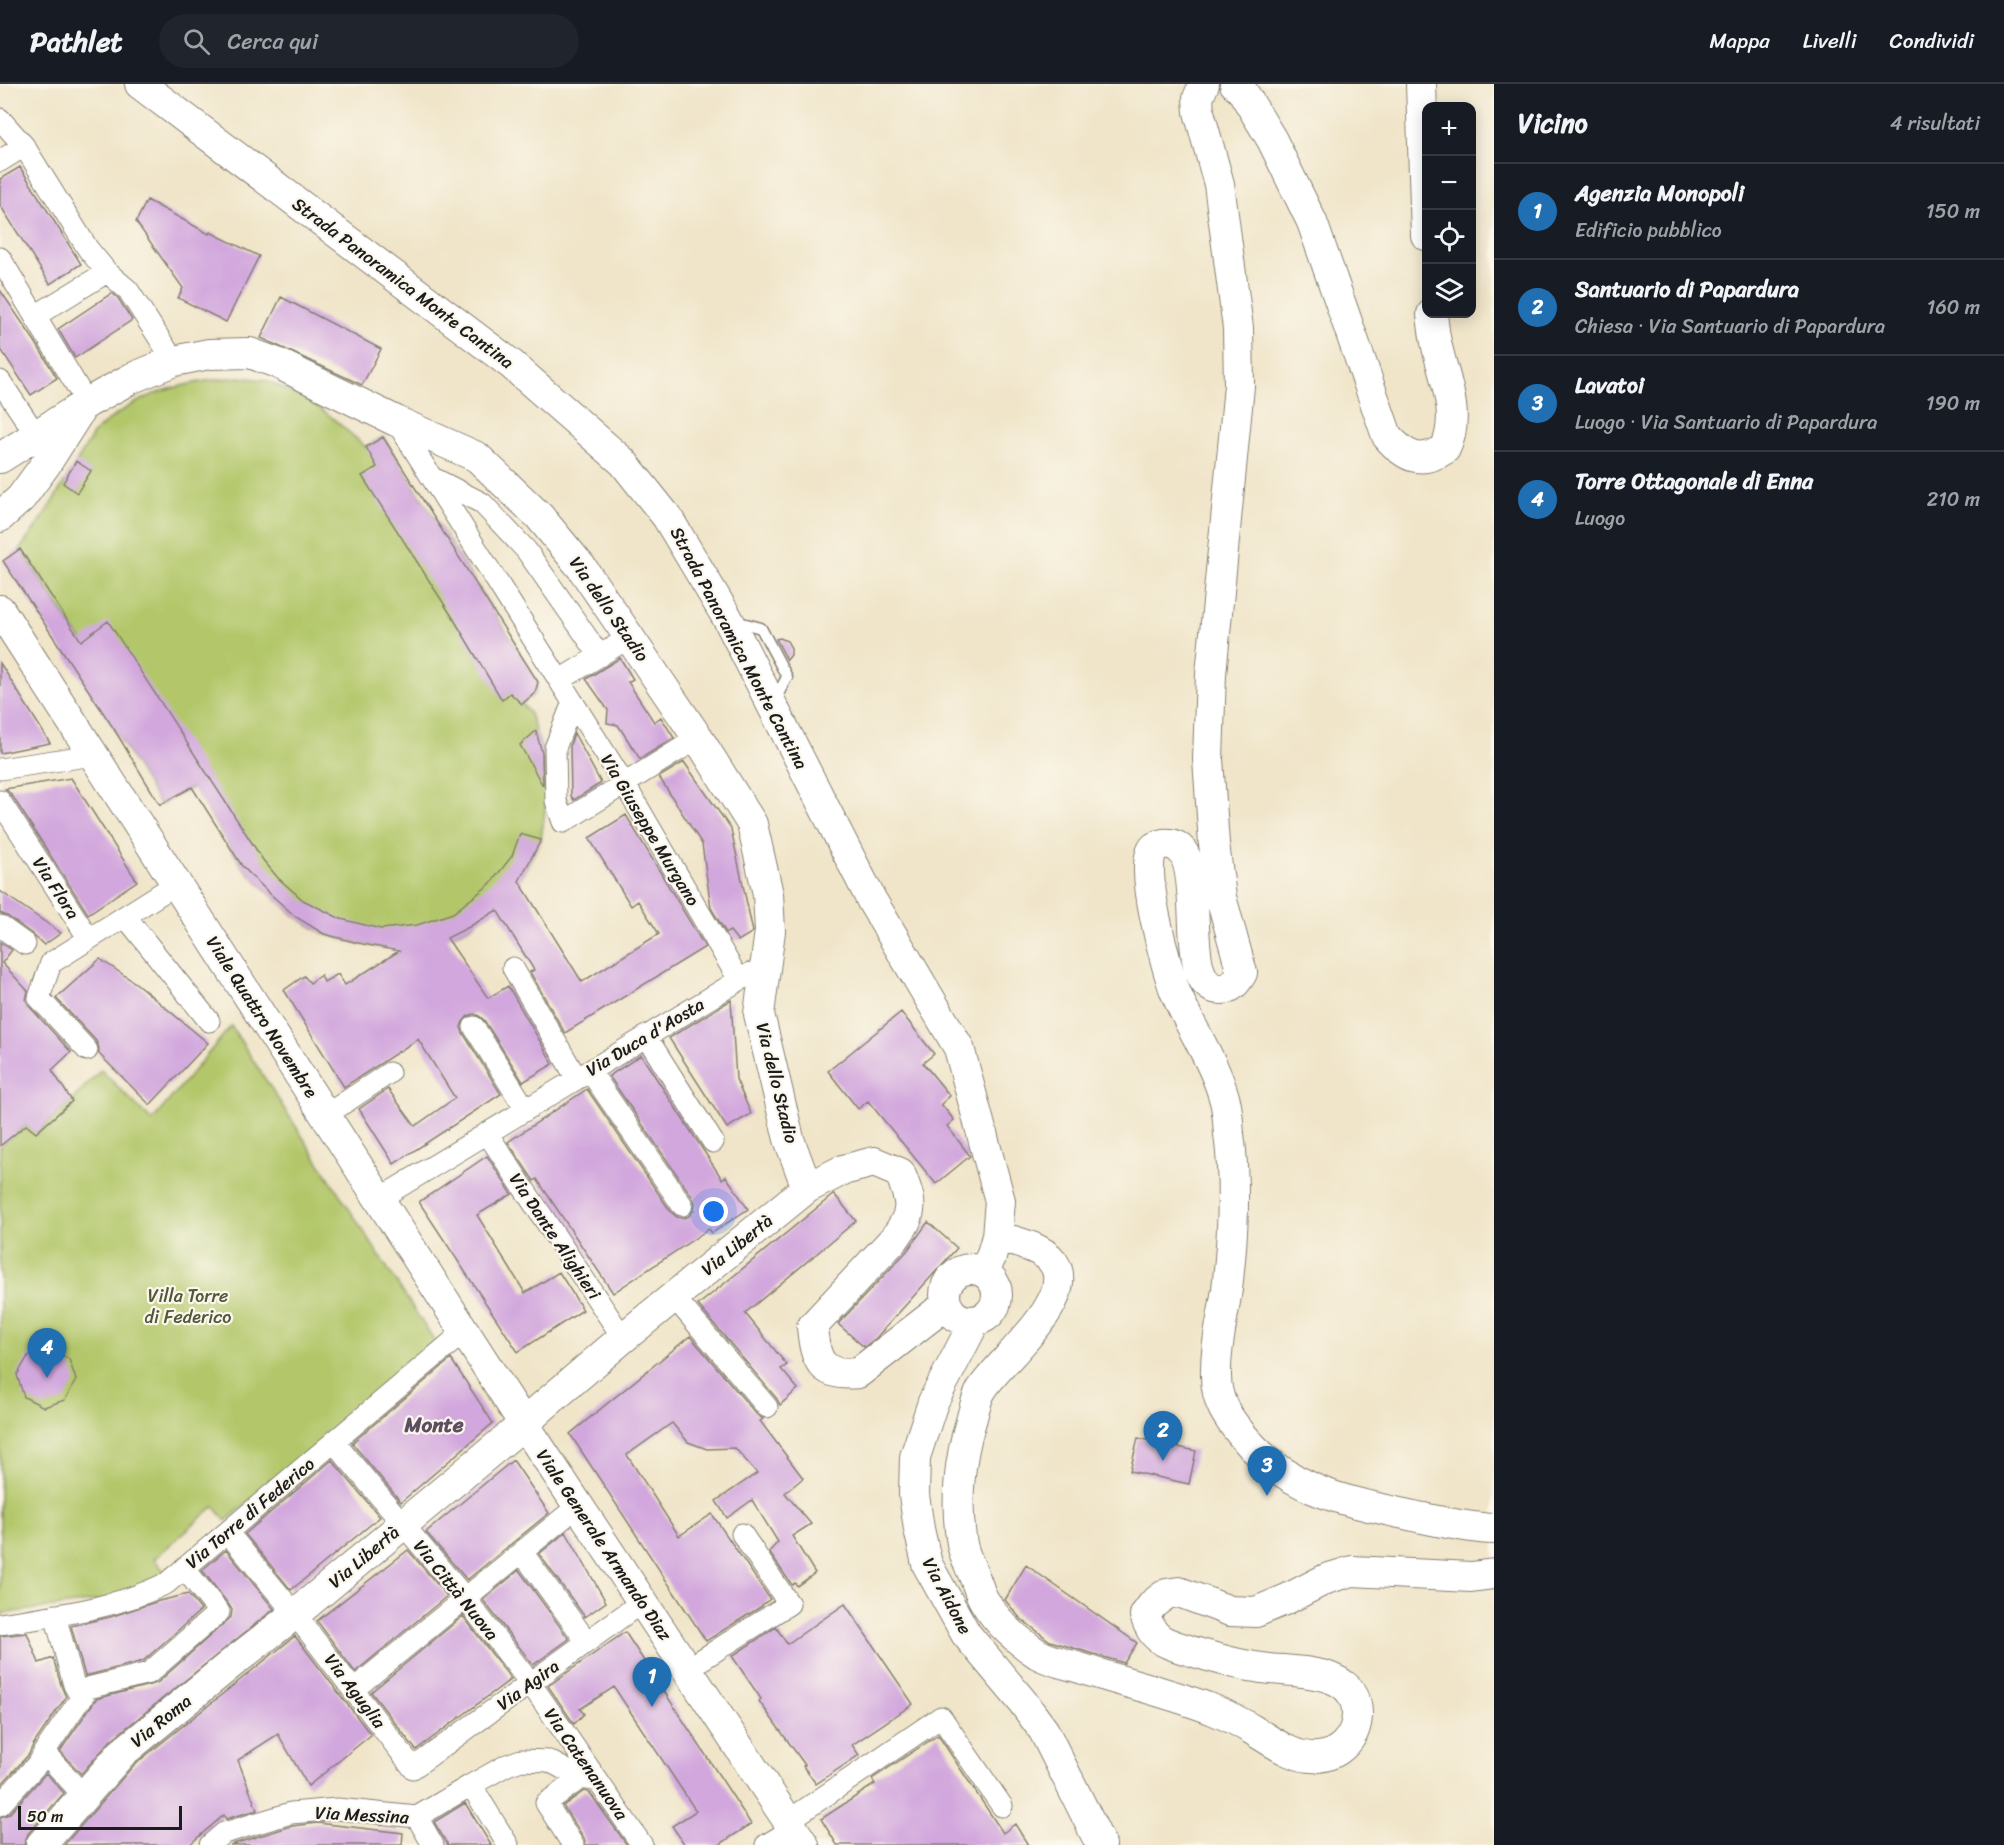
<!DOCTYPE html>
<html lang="it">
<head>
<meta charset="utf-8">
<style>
	body { margin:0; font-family:Sriracha,sans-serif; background:#20242c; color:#f1f3f6 }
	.controls { position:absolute; right:18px; top:18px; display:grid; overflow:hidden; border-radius:12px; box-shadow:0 3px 15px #0003 }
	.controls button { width:54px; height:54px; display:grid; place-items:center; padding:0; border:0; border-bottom:2px solid #363941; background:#171b24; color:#f1f3f6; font:30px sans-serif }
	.scale { position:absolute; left:18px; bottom:15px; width:164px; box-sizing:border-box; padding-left:6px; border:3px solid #1c1c1c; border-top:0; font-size:16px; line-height:21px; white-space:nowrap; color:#1c1c1c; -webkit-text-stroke:4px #fbf7ec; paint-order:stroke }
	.you { position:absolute; left:714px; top:1128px; width:21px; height:21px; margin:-15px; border:4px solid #fff; border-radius:50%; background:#1a73e8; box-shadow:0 0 0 9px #1a73e833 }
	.badge { display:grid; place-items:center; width:39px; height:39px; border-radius:50%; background:#1f6fb2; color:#fff; font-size:20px; font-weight:700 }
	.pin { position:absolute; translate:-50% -50px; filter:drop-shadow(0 2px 3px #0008) }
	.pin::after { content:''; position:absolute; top:32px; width:21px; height:18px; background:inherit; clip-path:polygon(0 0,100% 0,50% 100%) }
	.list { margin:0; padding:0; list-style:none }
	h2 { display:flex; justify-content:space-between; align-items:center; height:78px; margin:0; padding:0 24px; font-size:26px }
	h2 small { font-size:20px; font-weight:400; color:#9ea1a6 }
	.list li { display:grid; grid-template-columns:39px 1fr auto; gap:18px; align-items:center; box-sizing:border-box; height:96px; padding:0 24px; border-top:2px solid #363941 }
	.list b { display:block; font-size:22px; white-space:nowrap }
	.list p { margin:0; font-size:20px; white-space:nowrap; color:#9ea1a6 }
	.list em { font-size:20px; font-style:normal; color:#9ea1a6 }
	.icon { flex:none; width:33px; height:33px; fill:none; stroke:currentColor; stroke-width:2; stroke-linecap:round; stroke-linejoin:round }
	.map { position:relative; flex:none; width:1494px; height:1761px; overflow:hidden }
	header { display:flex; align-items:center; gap:36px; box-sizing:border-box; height:84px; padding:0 30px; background:#171b24; border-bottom:2px solid #363941 }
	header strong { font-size:28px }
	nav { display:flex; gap:33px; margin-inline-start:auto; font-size:21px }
	.search { width:420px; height:54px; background:#20242c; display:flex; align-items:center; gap:15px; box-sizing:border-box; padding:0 21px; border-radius:33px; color:#9ea1a6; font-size:22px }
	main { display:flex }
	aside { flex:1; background:#171b24 }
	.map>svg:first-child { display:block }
	.green { fill:#b3c76b; stroke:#687244; stroke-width:1.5 }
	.building { fill:#d2a7dd }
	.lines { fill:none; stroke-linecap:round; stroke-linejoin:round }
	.lane-casing { stroke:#868072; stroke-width:13 }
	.street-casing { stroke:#868072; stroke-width:23 }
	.secondary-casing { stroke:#868072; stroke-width:32 }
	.lane { stroke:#fff; stroke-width:10 }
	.street { stroke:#fff; stroke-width:21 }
	.secondary { stroke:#fff; stroke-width:30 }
	.labels { text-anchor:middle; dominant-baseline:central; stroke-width:4.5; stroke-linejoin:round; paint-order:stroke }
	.street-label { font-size:18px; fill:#1c1c1c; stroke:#fbf7ec }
	.park-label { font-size:18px; fill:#515838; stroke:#fbf7ec }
	.quarter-label { font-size:21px; font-weight:bold; fill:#5c4d60; stroke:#fbf7ec }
</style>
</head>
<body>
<header>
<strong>Pathlet</strong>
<div class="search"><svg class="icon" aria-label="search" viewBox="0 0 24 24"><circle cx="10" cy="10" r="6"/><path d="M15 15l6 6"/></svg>Cerca qui</div>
<nav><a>Mappa</a><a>Livelli</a><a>Condividi</a></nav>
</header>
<main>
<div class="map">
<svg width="1494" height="1761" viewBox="0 0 1494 1761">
	<rect width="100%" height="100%" fill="#fbf7ec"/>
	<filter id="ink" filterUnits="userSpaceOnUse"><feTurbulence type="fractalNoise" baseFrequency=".0167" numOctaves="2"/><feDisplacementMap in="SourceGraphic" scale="12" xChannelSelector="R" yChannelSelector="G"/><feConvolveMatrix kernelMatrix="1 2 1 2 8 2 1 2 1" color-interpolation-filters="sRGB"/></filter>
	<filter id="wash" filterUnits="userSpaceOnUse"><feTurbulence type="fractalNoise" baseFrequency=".008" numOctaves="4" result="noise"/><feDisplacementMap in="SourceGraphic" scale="24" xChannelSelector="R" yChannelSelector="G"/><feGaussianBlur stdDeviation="1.35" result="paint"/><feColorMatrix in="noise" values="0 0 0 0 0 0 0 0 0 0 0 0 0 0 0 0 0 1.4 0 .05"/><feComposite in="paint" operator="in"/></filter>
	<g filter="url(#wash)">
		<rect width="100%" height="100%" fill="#f0e5c9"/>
		<path class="green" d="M 240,293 L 265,296 L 302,313 L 329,331 L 366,363 L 383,353 L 538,598 L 535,609 L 522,620 L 530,630 L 544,674 L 546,718 L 541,756 L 517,800 L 496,825 L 469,843 L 455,850 L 426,859 L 385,864 L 358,859 L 324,850 L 296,833 L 268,808 L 242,782 L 193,703 L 160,721 L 114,645 L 133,634 L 20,465 L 44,432 L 94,349 C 137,308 183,298 240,293 Z
			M 231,942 L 437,1261 L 226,1437 L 214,1422 L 154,1475 L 166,1489 L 105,1516 L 0,1530 L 0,1062 L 26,1041 L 37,1049 L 71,1017 L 101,986 L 152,1037 Z"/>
		<g id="blocks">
			<path class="building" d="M 20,83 L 81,180 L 50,200 L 0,121 L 0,95 Z
				M 147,116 L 209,150 L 210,148 L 259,172 L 226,238 L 178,214 L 183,204 L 136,138 Z
				M 0,206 L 36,259 L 57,294 L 31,311 L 0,264 Z
				M 112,209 L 118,214 L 132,236 L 75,274 L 58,245 Z
				M 281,213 L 381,265 L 362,301 L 261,254 Z
				M 383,353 L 538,598 L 535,609 L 522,620 L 510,609 L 502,616 L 453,534 L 362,392 L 377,383 L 366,363 Z
				M 76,377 L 91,387 L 77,409 L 63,399 Z
				M 20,465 L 81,557 L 108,537 L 263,776 L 278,794 L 303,816 L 341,835 L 381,845 L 417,841 L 453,829 L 490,800 L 512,772 L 520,750 L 541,756 L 519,797 L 582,898 L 659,850 L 638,817 L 631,822 L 589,754 L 626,731 L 705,863 L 565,949 L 530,888 L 534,886 L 497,826 L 469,843 L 447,854 L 488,914 L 508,902 L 553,980 L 523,998 L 484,936 L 479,932 L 474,930 L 468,932 L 463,938 L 461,943 L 463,949 L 501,1010 L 394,1080 L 359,1025 L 388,1005 L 415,1042 L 455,1014 L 418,955 L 344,1003 L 284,906 L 304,892 L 310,899 L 321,891 L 324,898 L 338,890 L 345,901 L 399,867 L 358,859 L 324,850 L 296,833 L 268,808 L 242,782 L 192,703 L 160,721 L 114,645 L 3,477 Z
				M 780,554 L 787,557 L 791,564 L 791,571 L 787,576 L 776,555 Z
				M 620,574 L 633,595 L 628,598 L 654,638 L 661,633 L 674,654 L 640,675 L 618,641 L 607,639 L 608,626 L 586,595 Z
				M 0,579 L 50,659 L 0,669 Z
				M 536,647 L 542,669 L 543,702 L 520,661 Z
				M 574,649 L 601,699 L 574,716 L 571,712 L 570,661 Z
				M 684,678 L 731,745 L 753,848 L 738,857 L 730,847 L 726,849 L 711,824 L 702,760 L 659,693 Z
				M 71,694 L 137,797 L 88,830 L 11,710 L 5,705 Z
				M 0,807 L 51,842 L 61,849 L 44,861 L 32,850 L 7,832 L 0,829 Z
				M 0,858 L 12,866 L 2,879 L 28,907 L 26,916 L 29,922 L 71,968 L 52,986 L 72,1017 L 36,1049 L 26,1041 L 0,1062 Z
				M 100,875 L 137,900 L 208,959 L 150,1021 L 99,970 L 99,964 L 96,957 L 56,914 Z
				M 731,916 L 736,995 L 751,1030 L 727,1044 L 669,954 Z
				M 901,928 L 934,970 L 923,979 L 950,1012 L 941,1020 L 954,1036 L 947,1042 L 970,1072 L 936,1100 L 868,1017 L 858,1025 L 828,987 Z
				M 641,971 L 722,1095 L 726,1092 L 748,1125 L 712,1149 L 709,1145 L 613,1209 L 537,1095 L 534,1097 L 508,1058 L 587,1005 L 671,1128 L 677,1133 L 682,1134 L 689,1132 L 694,1126 L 695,1119 L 693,1114 L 609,992 Z
				M 487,1072 L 512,1110 L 477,1131 L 525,1209 L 559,1188 L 583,1226 L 518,1268 L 419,1118 Z
				M 834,1110 L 856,1137 L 745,1229 L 787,1281 L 781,1285 L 798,1305 L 780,1321 L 777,1315 L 698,1221 Z
				M 928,1138 L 957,1164 L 876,1254 L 864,1263 L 838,1240 L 907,1167 Z
				M 690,1252 L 757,1331 L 763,1335 L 760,1337 L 803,1394 L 785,1409 L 811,1440 L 792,1452 L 815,1489 L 797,1502 L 795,1499 L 792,1501 L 769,1468 L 778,1458 L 752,1416 L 727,1434 L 716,1417 L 757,1389 L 735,1364 L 707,1365 L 688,1358 L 672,1339 L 627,1371 L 679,1452 L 712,1430 L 770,1515 L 762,1521 L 762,1522 L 706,1557 L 570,1350 Z
				M 49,1265 L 69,1275 L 76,1296 L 65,1316 L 44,1323 L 24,1313 L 17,1291 L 28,1272 Z
				M 451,1275 L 493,1339 L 401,1418 L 352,1359 Z
				M 1138,1354 L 1196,1367 L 1189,1400 L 1130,1387 Z
				M 332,1376 L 380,1433 L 291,1506 L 245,1450 Z
				M 513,1376 L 549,1429 L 467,1496 L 426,1448 Z
				M 566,1448 L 606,1518 L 585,1533 L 539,1470 Z
				M 226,1466 L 274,1525 L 111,1656 L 81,1690 L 60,1667 L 96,1615 L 157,1599 L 231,1533 L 232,1526 L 229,1521 L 202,1486 Z
				M 408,1466 L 447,1512 L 355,1588 L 317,1537 Z
				M 1026,1481 L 1137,1559 L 1124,1579 L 1050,1557 L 1020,1534 L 1005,1516 Z
				M 519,1486 L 569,1555 L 533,1581 L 483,1516 Z
				M 188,1510 L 201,1526 L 143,1577 L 85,1592 L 71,1542 L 110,1533 L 159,1517 Z
				M 845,1520 L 913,1620 L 852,1661 L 859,1671 L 816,1700 L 803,1682 L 805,1681 L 759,1617 L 761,1615 L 732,1572 L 776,1543 L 787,1560 Z
				M 463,1532 L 511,1595 L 416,1666 L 371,1608 Z
				M 625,1548 L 751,1740 L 719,1761 L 685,1761 L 672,1742 L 696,1727 L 614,1603 L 580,1625 L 584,1630 L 574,1640 L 548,1602 Z
				M 27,1549 L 39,1579 L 53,1574 L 62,1604 L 66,1613 L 33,1661 L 29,1670 L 1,1701 L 0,1552 Z
				M 295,1552 L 371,1651 L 308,1702 L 278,1650 L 238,1676 L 257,1726 L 226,1735 L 224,1731 L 189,1761 L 64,1761 L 134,1681 Z
				M 938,1651 L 1003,1749 L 1015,1740 L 1028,1761 L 837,1761 L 821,1735 L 875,1700 L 872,1695 Z
				M 46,1689 L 64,1709 L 28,1750 L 24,1761 L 0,1761 L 0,1733 L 9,1730 Z
				M 584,1707 L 590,1709 L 627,1761 L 586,1761 L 584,1754 L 563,1722 Z
				M 465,1719 L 491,1761 L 448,1761 L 434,1738 Z
				M 318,1739 L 403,1749 L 402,1761 L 230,1761 L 292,1742 Z"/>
		</g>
	</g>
	<g filter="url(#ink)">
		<use href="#blocks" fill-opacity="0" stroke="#868072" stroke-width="1.5"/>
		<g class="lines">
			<defs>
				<path id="lane" d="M 735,537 L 761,544 L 787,593 L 775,616"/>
				<path id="street" d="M 0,35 L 24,62 L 88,165 L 107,188 L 128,206 L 174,277
					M 0,77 L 24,62
					M 0,174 L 87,319
					M 35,232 L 107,188
					M 0,297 L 36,351
					M 396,337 L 625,701 L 739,896
					M 433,394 L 482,419 L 526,466 L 600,572
					M 560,596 L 630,553
					M 573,618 L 555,664 L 556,717 L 563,738 L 698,654
					M 0,685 L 93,671
					M 0,717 L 89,855
					M 125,832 L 209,937
					M 0,842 L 25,860
					M 513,884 L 577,995
					M 474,943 L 526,1026
					M 646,952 L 713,1058
					M 87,966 L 39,914 L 51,879 L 176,800
					M 590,987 L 682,1121
					M 326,1031 L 389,989
					M 487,1049 L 623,1254
					M 379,1115 L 751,889
					M 674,1213 L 767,1323
					M 334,1358 L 465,1514 L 531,1600 L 642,1761
					M 228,1449 L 295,1530 L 413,1684 L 642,1518
					M 522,1468 L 587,1558
					M 55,1531 L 74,1601 L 82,1615
					M 0,1540 C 57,1531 115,1525 167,1499 L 465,1247
					M 687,1585 L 789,1520 L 742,1450
					M 354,1605 L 578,1422
					M 44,1668 L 84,1712
					M 471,1701 L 508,1761
					M 0,1721 L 40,1677 L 44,1668 L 88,1604 L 149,1589 L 219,1528 L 184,1484
					M 417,1733 L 471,1701 L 507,1681 L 521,1676 L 549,1677 L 581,1694 L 598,1697
					M 788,1737 L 941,1633 L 1002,1722
					M 210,1761 L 224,1749 L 291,1729 L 337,1725 L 417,1733 L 433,1761
					M 573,1761 L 546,1719 L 581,1694
					M 766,1761 L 793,1745"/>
				<path id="secondary" d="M 140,0 L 511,280 L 623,378 L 667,433 L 728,535 L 872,817 L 959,964 L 1000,1117 L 997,1152 L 991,1173 L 983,1188
					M 1204,0 L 1198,14 L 1199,28 L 1219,100 L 1238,244 L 1239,302 L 1211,590 L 1208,675 L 1214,760 L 1221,813 L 1242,889 C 1237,897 1232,905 1221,905 C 1173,906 1213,769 1171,760 C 1165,759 1160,760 1155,763 C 1136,776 1167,886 1175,907 C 1190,944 1215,978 1225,1017 C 1228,1028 1228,1040 1229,1050 C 1236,1102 1233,1153 1227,1205 C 1223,1234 1215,1263 1216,1292 C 1216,1317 1227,1333 1242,1351 C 1291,1410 1347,1417 1418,1433 C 1443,1438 1468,1444 1494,1445
					M 1235,0 L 1243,8 L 1272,56 L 1312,138 L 1387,352 C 1405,373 1420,381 1445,365 C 1462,330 1443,293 1436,258 C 1434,249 1433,239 1432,230
					M 1421,0 L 1426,151
					M 0,374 L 87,319 L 132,294 L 174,277 L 209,270 L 250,269 L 277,279 L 396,337 L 477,373 L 539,432 L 582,484 L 698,654 L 752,740 L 768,810 L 770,847 L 759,930 L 789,1055 L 807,1104
					M 0,433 L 21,414 L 46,380 L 79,328
					M 0,526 L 524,1340 L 804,1761
					M 997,1152 C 1016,1159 1047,1163 1056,1183 C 1072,1221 1000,1276 982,1305 C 976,1314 974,1327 971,1337 C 959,1376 955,1420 962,1460 C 964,1471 970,1482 974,1492 C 978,1501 980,1511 985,1518 C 997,1538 1018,1557 1038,1570 C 1050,1577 1067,1580 1080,1584 C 1125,1599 1172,1609 1216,1627 C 1228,1632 1240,1638 1251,1645 C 1272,1657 1293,1675 1318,1673 C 1340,1671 1356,1653 1357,1632 C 1359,1583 1295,1589 1262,1584 C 1238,1581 1214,1574 1191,1567 C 1166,1559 1153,1558 1145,1531 L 1153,1520 L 1166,1510 L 1179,1508 L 1230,1527 L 1256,1528 L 1287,1515 L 1326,1495 L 1352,1487 L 1471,1493 L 1494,1490
					M945 1211a26 26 0 1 1 52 0a26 26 0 1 1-52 0Z
					M 975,1237 L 933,1318 L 915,1373 L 914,1411 L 919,1445 L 927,1480 L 966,1550 L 1022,1617 L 1044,1647 L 1101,1761
					M 41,1761 L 122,1669 L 232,1579 L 295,1530 L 524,1340 L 541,1324 L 623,1254 L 807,1104 L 843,1086 L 874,1078 L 900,1089 C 912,1119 915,1128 894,1155 L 812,1243 C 815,1276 821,1293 858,1289 L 947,1220"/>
			</defs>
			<use href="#lane" class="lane-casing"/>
			<use href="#street" class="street-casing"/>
			<use href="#secondary" class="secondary-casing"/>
			<use href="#lane" class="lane"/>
			<use href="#street" class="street"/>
			<use href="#secondary" class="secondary"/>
		</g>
	</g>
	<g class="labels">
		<g class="street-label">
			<text transform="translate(403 199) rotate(37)">Strada Panoramica Monte Cantina</text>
			<text transform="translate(609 525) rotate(55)">Via dello Stadio</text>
			<text transform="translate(739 564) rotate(62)">Strada Panoramica Monte Cantina</text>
			<text transform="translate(650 746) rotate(59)">Via Giuseppe Murgano</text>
			<text transform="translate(56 804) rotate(57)">Via Flora</text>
			<text transform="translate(262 933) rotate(57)">Viale Quattro Novembre</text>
			<text transform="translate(645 953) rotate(-31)">Via Duca d'Aosta</text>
			<text transform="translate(777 999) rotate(76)">Via dello Stadio</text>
			<text transform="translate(555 1152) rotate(56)">Via Dante Alighieri</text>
			<text transform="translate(737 1161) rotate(-39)">Via Libertà</text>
			<text transform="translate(250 1429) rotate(-40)">Via Torre di Federico</text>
			<text transform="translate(604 1461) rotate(56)">Viale Generale Armando Diaz</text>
			<text transform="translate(364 1473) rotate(-40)">Via Libertà</text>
			<text transform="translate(456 1506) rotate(51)">Via Città Nuova</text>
			<text transform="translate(947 1512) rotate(62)">Via Aidone</text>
			<text transform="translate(528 1601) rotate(-36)">Via Agira</text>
			<text transform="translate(355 1607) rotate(53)">Via Aguglia</text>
			<text transform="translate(161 1637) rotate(-39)">Via Roma</text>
			<text transform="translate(586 1680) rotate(55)">Via Catenanuova</text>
			<text transform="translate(362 1731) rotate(3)">Via Messina</text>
		</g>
		<g class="park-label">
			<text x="188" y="1212">Villa Torre<tspan x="188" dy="21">di Federico</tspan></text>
		</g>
		<g class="quarter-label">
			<text x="434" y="1341">Monte</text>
		</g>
	</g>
</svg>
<div class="controls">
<button>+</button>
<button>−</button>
<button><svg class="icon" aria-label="locate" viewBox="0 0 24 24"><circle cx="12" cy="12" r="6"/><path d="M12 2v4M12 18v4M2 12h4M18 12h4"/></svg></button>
<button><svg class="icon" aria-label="layers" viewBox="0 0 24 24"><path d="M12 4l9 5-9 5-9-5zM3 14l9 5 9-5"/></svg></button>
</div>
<div class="scale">50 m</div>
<div class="you"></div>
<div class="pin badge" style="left:652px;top:1623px">1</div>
<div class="pin badge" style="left:1163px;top:1377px">2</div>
<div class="pin badge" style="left:1267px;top:1412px">3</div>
<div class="pin badge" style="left:47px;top:1294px">4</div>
</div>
<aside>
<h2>Vicino<small>4 risultati</small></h2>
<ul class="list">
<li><span class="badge">1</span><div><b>Agenzia Monopoli</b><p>Edificio pubblico</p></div><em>150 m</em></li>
<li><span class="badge">2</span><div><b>Santuario di Papardura</b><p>Chiesa · Via Santuario di Papardura</p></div><em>160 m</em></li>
<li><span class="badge">3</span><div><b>Lavatoi</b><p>Luogo · Via Santuario di Papardura</p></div><em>190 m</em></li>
<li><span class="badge">4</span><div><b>Torre Ottagonale di Enna</b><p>Luogo</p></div><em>210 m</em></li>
</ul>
</aside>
</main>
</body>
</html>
